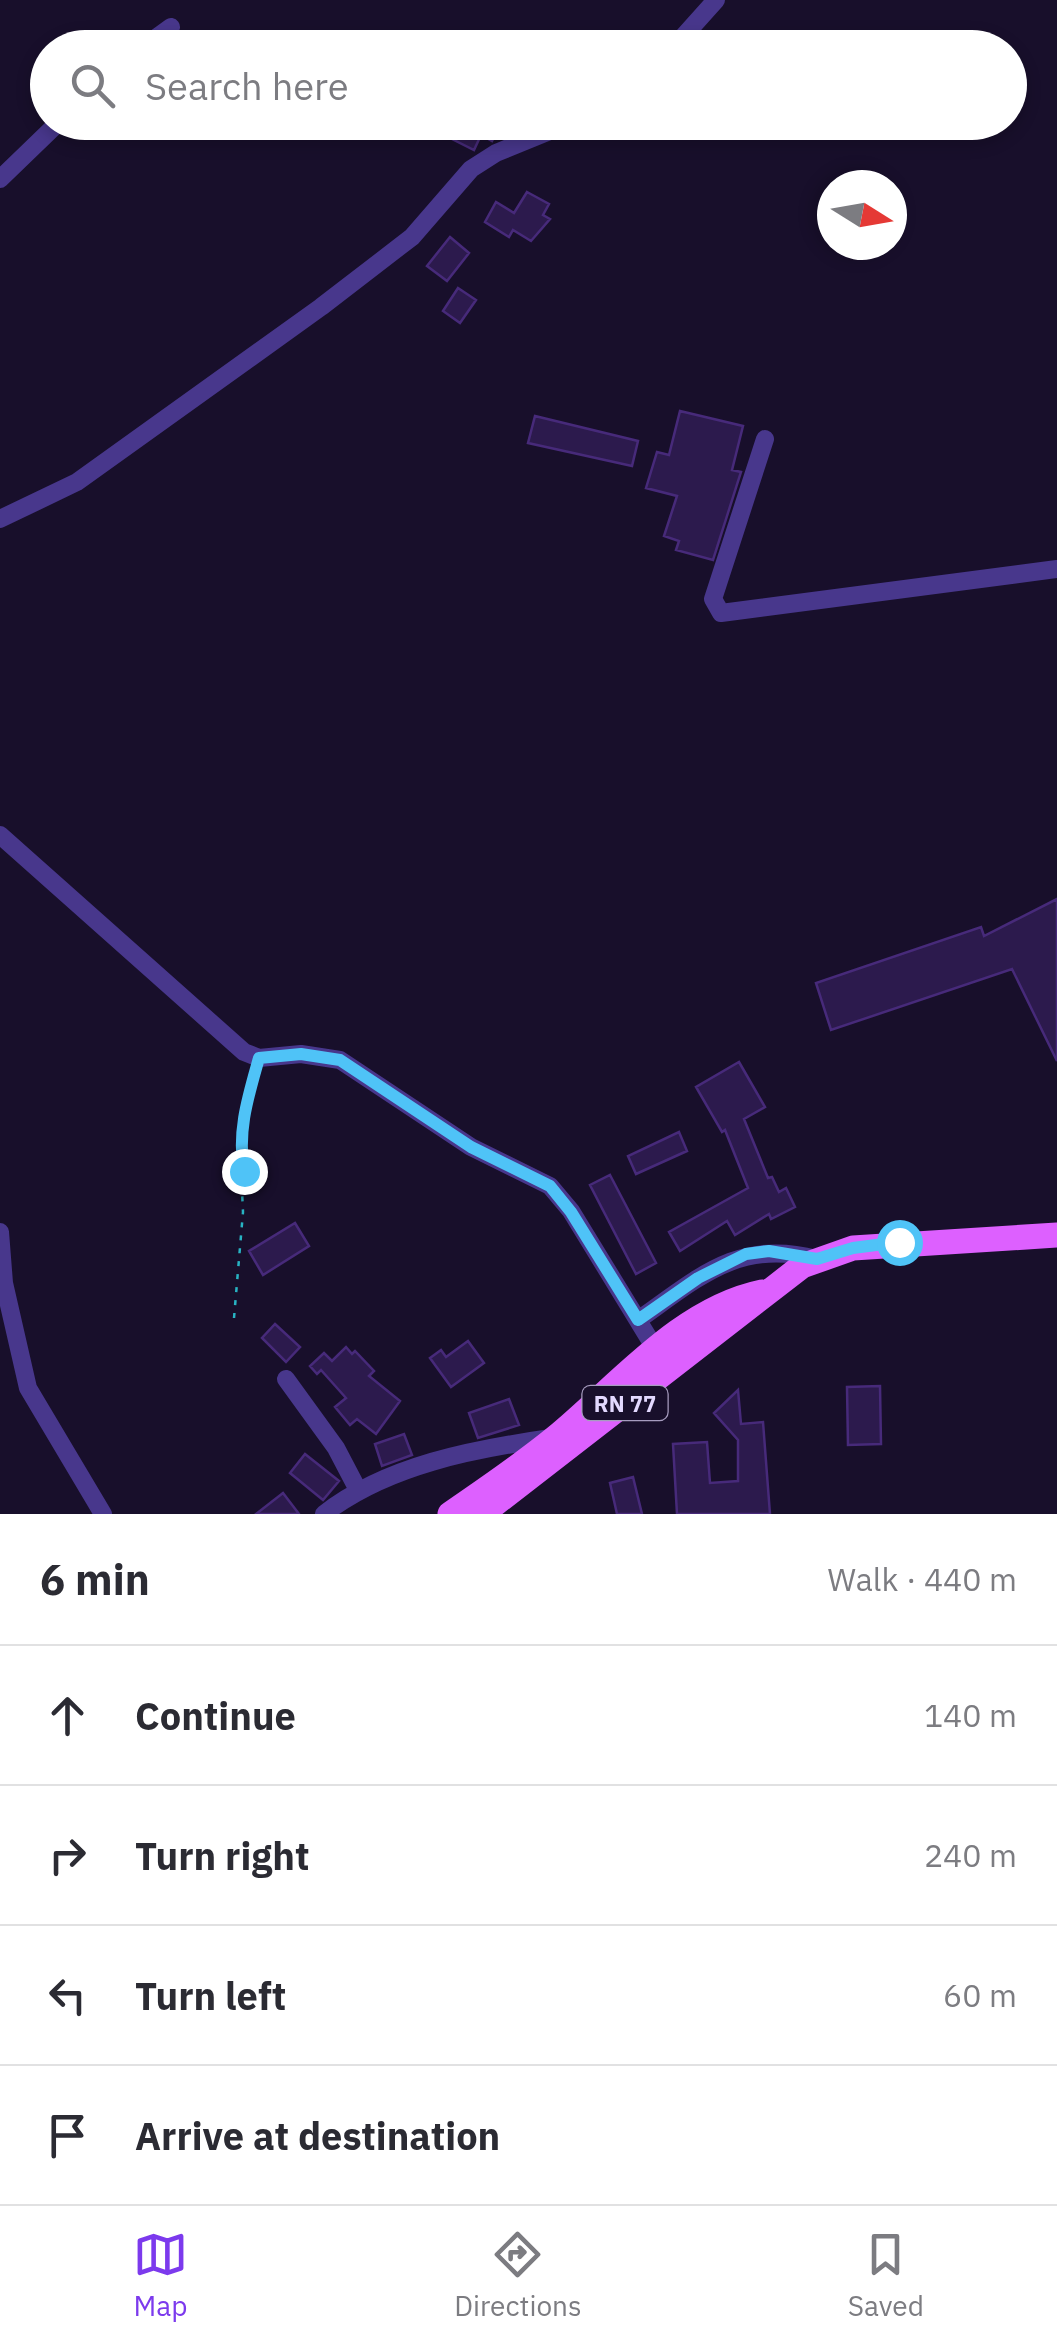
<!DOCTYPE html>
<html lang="en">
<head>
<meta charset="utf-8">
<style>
	body { margin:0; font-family:"IBM Plex Sans",sans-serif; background:#f2f2f3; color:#2b2b33 }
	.compass { position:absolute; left:817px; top:170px; width:90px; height:90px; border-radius:50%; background:#fff; box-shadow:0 5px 15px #0003; rotate:101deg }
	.stop { position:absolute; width:30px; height:30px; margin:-22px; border:8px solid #4fc3f7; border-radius:50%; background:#fff }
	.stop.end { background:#4fc3f7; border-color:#fff; box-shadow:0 2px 10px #0008 }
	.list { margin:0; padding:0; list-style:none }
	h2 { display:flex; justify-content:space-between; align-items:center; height:130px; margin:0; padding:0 40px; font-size:42px }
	h2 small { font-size:32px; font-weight:400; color:#7c7c81 }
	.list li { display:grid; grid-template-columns:65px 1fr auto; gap:30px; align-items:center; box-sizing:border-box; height:140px; padding:0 40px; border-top:2px solid #e1e1e2 }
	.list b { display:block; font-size:38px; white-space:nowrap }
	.list em { font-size:32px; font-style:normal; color:#7c7c81 }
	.icon { flex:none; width:55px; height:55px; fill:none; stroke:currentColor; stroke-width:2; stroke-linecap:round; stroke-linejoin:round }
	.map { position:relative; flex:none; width:1057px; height:1514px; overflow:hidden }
	.search { position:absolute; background:#fff; box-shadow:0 5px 15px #0003; left:30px; right:30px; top:30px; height:110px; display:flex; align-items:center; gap:25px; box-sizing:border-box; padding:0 35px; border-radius:55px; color:#7c7c81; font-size:38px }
	.sheet { height:690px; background:#fff }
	nav { display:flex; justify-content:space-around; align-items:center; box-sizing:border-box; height:140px; border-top:2px solid #e1e1e2; background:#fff; font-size:28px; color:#7c7c81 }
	nav a { display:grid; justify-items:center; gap:5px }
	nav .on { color:#7c3aed }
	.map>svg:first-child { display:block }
	.building { fill:#2c1a4d; stroke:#472a7a; stroke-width:2.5 }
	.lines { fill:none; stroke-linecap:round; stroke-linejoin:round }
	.path { stroke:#28b3c3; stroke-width:2.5; stroke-dasharray:5 8; stroke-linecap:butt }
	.street { stroke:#48378c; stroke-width:18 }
	.primary { stroke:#dd60ff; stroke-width:25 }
	.route { stroke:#4fc3f7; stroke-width:12 }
	.labels { text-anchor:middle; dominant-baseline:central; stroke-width:10; stroke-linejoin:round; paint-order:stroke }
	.shield { fill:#180f2b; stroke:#a69cbf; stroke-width:2.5 }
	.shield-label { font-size:22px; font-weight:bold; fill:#e3d9ff }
</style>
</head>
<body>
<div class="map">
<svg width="1057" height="1514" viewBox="0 0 1057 1514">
	<rect width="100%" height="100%" fill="#180f2b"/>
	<path class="building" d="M 461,122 L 502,122 L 492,141 L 481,135 L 474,150 L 452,139 Z
		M 527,192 L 549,204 L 543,215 L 550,219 L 531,241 L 513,230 L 509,237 L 485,222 L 496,202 L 514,213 Z
		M 450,237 L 469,253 L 447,281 L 427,266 Z
		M 458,288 L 476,300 L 460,323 L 443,311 Z
		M 680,411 L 743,426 L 732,470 L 741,472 L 713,560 L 676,550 L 679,541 L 664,536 L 677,496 L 646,488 L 657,452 L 669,455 Z
		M 535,416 L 638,441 L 632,466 L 528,443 Z
		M 1057,899 L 1057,1061 L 1012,969 L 831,1030 L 816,983 L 981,927 L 984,936 Z
		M 739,1062 L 765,1107 L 744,1119 L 768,1178 L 772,1177 L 779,1192 L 786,1188 L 795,1207 L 771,1219 L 769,1214 L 735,1235 L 727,1221 L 680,1251 L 669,1232 L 748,1188 L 725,1130 L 722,1132 L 696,1087 Z
		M 679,1132 L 687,1151 L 636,1174 L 628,1156 Z
		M 610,1175 L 656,1263 L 636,1274 L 590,1185 Z
		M 295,1223 L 309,1246 L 263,1275 L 249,1251 Z
		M 275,1324 L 300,1347 L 286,1362 L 262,1338 Z
		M 468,1341 L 484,1363 L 451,1387 L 430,1358 L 441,1350 L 446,1357 Z
		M 346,1347 L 352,1354 L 355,1351 L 374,1371 L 369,1376 L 400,1401 L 376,1434 L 357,1419 L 350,1425 L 335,1407 L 346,1398 L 321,1370 L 317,1374 L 310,1366 L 324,1353 L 332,1361 Z
		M 880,1386 L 881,1444 L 848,1445 L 847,1387 Z
		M 738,1390 L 741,1424 L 763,1422 L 770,1514 L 677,1514 L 673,1444 L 707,1442 L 710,1483 L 738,1481 L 738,1440 L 714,1413 Z
		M 509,1399 L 519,1425 L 478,1438 L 469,1413 Z
		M 404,1434 L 412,1455 L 382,1466 L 375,1444 Z
		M 305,1454 L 339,1481 L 323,1500 L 290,1473 Z
		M 633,1477 L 642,1514 L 617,1514 L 610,1483 Z
		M 283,1493 L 299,1514 L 256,1514 Z"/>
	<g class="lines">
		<path class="path" d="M 234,1318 L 243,1212 L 240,1147 L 255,1074"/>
		<path class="street" d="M 142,48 L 171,27
			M 673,48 L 716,0
			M 0,179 L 59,122
			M 765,439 L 713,599 L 721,613 L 1057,569
			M 0,519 L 77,482 L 321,307 L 412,237 L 471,169 L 496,153 L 572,122
			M 0,835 L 244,1052 L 259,1058 L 301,1054 L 340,1060 L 471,1147 L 550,1186 L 571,1211 L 656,1350
			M 0,1232 L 4,1283 L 28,1388 L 103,1514
			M 638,1320 C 698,1278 739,1238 816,1259
			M 286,1379 L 336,1448 L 358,1490
			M 324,1514 C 387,1465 474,1449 551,1438"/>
		<path class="primary" d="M 450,1514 C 486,1489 522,1465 556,1437 C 618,1386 680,1309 762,1292
			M 482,1514 L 802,1266 L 853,1248 L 1057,1235"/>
	</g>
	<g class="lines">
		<path class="route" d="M 244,1171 C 237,1131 248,1097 259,1058 L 301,1054 L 340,1060 L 471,1147 L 550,1186 L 571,1212 L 638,1320 L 698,1278 L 746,1254 L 769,1251 L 817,1259 L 853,1248 L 899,1242"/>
	</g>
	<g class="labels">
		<rect class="shield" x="582.5" y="1386" width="85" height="34" rx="8"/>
		<g class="shield-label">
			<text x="625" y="1403">RN 77</text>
		</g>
	</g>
</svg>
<svg class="compass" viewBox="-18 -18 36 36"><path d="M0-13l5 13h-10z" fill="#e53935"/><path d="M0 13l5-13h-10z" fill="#7c7c81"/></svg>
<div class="stop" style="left:899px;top:1242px"></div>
<div class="stop end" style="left:244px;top:1171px"></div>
<div class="search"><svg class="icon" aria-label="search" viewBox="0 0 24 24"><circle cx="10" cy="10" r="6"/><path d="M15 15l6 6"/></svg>Search here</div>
</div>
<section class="sheet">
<h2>6 min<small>Walk · 440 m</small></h2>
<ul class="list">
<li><svg class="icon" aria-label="ahead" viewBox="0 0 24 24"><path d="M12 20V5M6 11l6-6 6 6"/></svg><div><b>Continue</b></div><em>140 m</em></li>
<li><svg class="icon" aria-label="right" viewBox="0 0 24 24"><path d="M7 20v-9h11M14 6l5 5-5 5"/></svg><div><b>Turn right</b></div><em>240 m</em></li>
<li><svg class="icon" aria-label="left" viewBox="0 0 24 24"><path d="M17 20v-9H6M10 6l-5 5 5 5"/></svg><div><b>Turn left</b></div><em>60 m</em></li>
<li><svg class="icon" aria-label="arrive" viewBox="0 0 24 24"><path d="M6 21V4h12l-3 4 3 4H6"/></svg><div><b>Arrive at destination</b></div></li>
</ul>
</section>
<nav>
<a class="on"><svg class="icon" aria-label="map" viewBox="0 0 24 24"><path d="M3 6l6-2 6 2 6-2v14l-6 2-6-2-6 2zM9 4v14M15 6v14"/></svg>Map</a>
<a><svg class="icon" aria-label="directions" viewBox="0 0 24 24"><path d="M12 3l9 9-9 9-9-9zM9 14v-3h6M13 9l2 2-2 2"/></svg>Directions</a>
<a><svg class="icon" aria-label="saved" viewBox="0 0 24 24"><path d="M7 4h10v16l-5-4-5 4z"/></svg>Saved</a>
</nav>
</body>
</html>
